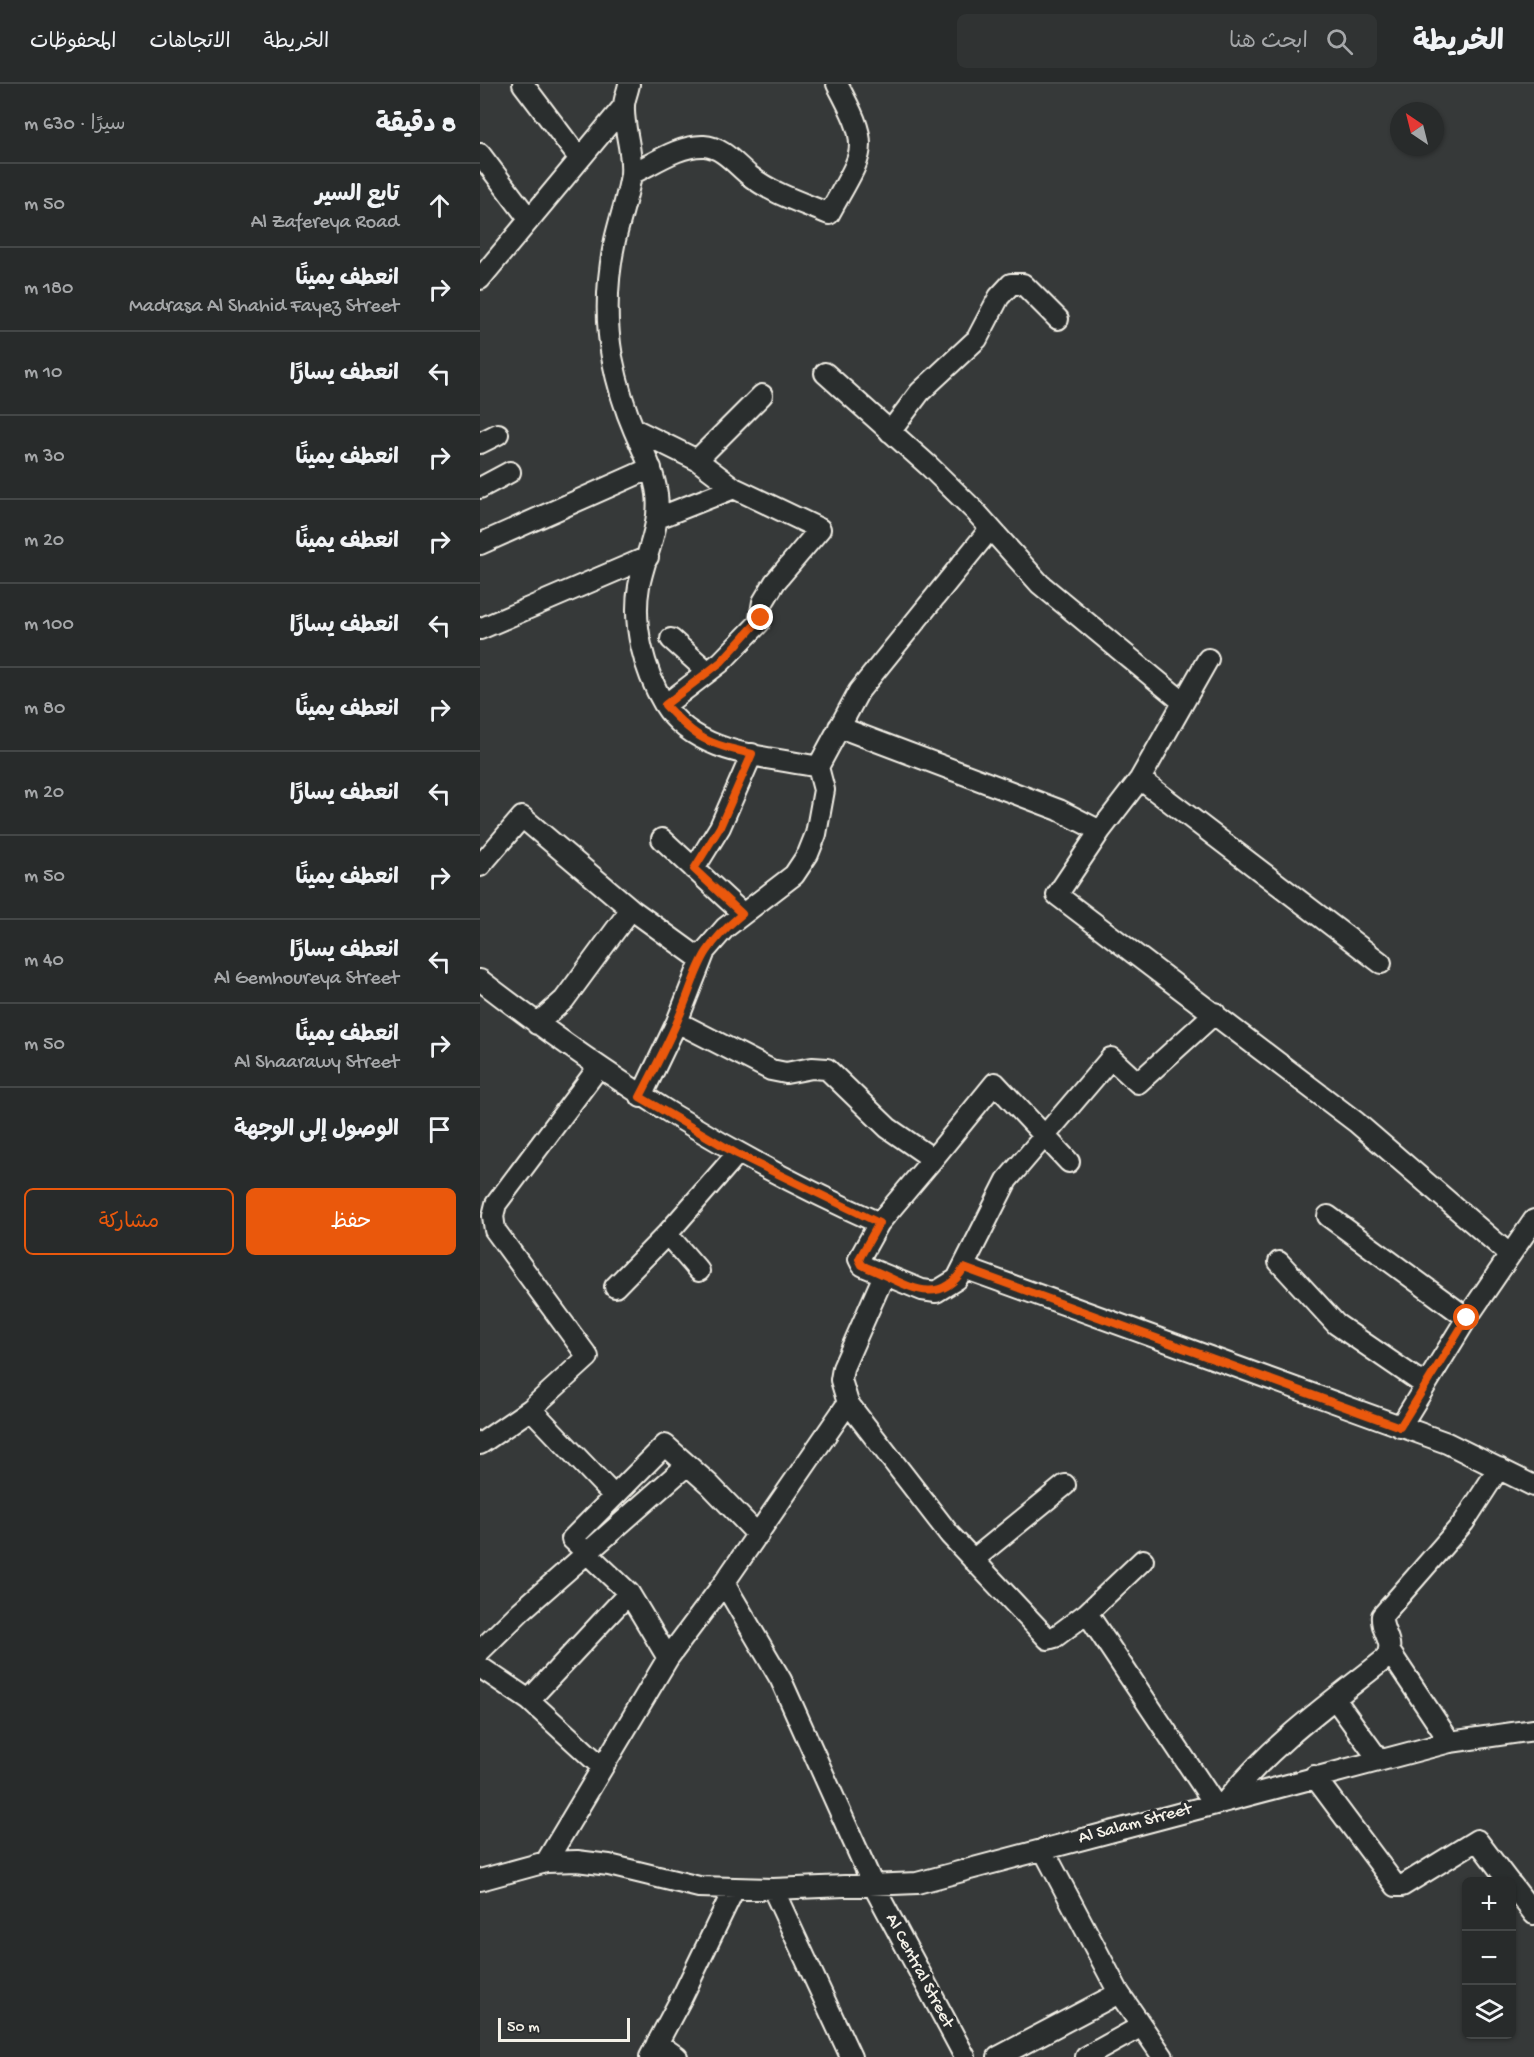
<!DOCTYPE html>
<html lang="ar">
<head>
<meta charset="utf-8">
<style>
	body { margin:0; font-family:"Gochi Hand","Playpen Sans Arabic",sans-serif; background:#303333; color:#f1f3f6; direction:rtl }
	.controls { position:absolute; right:18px; bottom:18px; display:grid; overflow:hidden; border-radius:9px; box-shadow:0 2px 4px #0004 }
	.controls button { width:54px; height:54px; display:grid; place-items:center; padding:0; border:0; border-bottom:2px solid #444747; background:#282b2b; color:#f1f3f6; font:30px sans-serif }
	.compass { position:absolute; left:910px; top:18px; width:54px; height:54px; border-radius:50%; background:#282b2b; box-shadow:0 2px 4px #0004; rotate:325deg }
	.scale { position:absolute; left:18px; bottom:15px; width:132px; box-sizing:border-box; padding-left:6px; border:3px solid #f4f1e8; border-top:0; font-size:16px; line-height:21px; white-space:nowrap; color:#f4f1e8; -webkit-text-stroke:4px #2a2d2e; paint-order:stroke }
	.stop { position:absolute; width:18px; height:18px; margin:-14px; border:4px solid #ea580c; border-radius:50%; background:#fff }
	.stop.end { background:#ea580c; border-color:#fff; box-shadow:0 2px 6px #0008 }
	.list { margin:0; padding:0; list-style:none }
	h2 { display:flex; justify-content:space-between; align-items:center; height:78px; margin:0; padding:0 24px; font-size:26px }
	h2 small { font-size:20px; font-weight:400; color:#a5a7a9 }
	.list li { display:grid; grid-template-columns:39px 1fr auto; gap:18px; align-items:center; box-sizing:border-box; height:84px; padding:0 24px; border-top:2px solid #444747 }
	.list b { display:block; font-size:22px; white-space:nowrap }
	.list p { margin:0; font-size:20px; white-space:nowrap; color:#a5a7a9 }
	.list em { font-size:20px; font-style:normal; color:#a5a7a9 }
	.actions { display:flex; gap:12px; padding:18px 24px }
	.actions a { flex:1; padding:14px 0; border:2px solid #ea580c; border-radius:9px; text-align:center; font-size:21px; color:#ea580c }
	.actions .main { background:#ea580c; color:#fff }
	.icon { flex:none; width:33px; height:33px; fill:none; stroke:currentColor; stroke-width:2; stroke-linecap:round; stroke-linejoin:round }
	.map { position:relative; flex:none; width:1054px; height:1973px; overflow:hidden; direction:ltr }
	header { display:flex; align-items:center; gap:36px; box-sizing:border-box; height:84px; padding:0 30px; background:#282b2b; border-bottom:2px solid #444747 }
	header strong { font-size:28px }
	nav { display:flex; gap:33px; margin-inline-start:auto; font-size:21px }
	.search { width:420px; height:54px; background:#303333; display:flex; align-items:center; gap:15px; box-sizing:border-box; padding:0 21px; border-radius:9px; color:#a5a7a9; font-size:22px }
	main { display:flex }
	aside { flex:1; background:#282b2b }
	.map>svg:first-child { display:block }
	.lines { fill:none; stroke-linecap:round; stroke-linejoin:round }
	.street-casing { stroke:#f4f1e8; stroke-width:24 }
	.street { stroke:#2a2d2e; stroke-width:20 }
	.route { stroke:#ea580c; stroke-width:8 }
	.labels { text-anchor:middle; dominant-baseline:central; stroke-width:6; stroke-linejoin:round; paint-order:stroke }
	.street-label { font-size:18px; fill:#f4f1e8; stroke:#2a2d2e }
</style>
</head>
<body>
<header>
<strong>الخريطة</strong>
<div class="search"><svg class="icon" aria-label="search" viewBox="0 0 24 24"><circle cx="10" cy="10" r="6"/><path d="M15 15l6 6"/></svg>ابحث هنا</div>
<nav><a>الخريطة</a><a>الاتجاهات</a><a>المحفوظات</a></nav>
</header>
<main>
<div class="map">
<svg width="1054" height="1973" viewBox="0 0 1054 1973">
	<rect width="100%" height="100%" fill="#363939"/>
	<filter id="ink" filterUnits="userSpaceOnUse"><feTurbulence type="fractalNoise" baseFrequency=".0167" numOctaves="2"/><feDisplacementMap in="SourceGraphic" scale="12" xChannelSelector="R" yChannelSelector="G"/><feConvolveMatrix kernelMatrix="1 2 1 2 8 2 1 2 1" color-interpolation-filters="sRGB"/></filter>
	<g filter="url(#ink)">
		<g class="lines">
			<defs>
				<path id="street" d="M 43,0 L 99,74
					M 149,0 C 148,7 144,15 144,22 C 143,45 153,66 151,90 C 148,112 140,134 135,156 C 127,194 125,234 132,273 C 137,298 144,323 154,346 C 163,367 174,387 177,410 C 181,443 165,471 159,502 C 152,541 164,586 184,620 C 215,671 286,672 338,683
					M 0,70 L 49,135
					M 151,90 C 173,80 199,61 224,62 C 243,63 256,81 270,92 C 293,110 323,119 349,130 C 384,66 393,67 357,0
					M 0,195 L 144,22
					M 345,289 L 449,382 L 495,427 L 560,500 L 703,618
					M 154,345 L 217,376 L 254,404 L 340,445 L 295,498 L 283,518 L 279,539 L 241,578 L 185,621
					M 410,348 L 440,308 L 497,255 L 519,213 L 531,200 L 543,200 L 578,235
					M 0,359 L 18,350
					M 217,376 L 282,311
					M 0,404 L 30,388
					M 178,434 L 254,404
					M 0,460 L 171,384
					M 0,545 L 168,473
					M 191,555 L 228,588
					M 728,575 L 660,695 L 620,747 L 577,811 L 876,1038 L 1029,1170
					M 359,643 L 579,726 L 620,747
					M 660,695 L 901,879
					M 182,755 L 262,829
					M 0,782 L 42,733 L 151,825 L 220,875
					M 214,785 L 240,743 L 272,670
					M 0,896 C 130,996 249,1072 399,1139
					M 197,938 L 291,986 L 306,989 L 332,984 L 347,985 L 408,1044 L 453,1075 L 515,999 L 589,1078
					M 57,940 L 84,916 L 151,825
					M 161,1013 L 197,938 L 225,867 L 245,844 L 314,791 L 328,770 L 336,750 L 344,706 L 338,683 L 379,607 L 510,445
					M 453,1075 L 399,1139 L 379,1175 L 382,1181 L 388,1184 L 442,1206 L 456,1208 L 477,1195 L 527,1096 L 631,974 L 658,999 L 735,929
					M 848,1132 L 987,1234
					M 187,1150 L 219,1187
					M 799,1178 L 856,1240 L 945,1301
					M 484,1184 L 967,1359 L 1054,1402
					M 404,1191 L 363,1284 L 361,1296 L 368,1319 L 470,1451 L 568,1555 L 575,1553 L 607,1529 L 663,1476
					M 135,1203 L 187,1150 L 257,1070
					M 51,1325 L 133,1411
					M 920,1343 L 987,1234 L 1054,1136
					M 0,1360 L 51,1325 L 108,1273 L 15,1146 L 13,1132 L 16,1120 L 118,984
					M 493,1476 L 585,1401
					M 244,1499 L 301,1596 L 393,1801 L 485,1973
					M 607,1529 L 734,1719
					M 0,1567 L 41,1527 L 206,1382
					M 910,1568 L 970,1658
					M 188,1574 L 149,1509 L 92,1455 L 185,1361 L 229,1400 L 278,1451
					M 0,1583 L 49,1616 L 122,1683
					M 855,1615 L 899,1676
					M 49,1616 L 149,1509
					M 834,1692 L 916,1802 L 922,1802 L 997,1756 L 1029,1798
					M 747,1716 C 791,1660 850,1619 905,1575 C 917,1558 900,1549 902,1532 L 984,1438 L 1019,1384
					M 563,1765 L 639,1909 L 683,1973
					M 66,1778 L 188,1574 L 244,1499 L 368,1319
					M 0,1796 L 66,1778 L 97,1777 L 129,1781 L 219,1803 L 293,1805 L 437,1799 L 970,1658 L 1054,1646
					M 1032,1801 L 1054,1830
					M 293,1805 L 371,1973
					M 177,1959 L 197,1973
					M 170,1973 L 203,1911 L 254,1805
					M 518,1973 L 639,1909
					M 606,1973 L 660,1943"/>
			</defs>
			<use href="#street" class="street-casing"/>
			<use href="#street" class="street"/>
		</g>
	</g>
	<g class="lines" filter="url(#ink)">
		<path class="route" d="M 281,534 L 241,578 L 185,621 C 217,656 227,659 272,670 L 240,743 L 214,785 L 262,830 C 216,868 219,887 197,938 C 186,963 173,988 160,1013 L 257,1070 L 399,1139 L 379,1175 L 382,1181 L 388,1184 C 424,1198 457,1227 484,1184 L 920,1343 L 987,1234"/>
	</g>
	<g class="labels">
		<g class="street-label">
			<text transform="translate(655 1740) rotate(-15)">Al Salam Street</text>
			<text transform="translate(439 1887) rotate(62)">Al Central Street</text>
		</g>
	</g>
</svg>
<div class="controls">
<button>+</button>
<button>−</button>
<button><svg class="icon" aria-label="layers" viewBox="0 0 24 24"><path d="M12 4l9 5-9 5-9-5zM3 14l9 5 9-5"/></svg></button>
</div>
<svg class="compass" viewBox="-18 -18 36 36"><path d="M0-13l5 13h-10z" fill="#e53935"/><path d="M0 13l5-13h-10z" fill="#a5a7a9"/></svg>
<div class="scale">50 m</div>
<div class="stop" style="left:987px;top:1234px"></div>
<div class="stop end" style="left:281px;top:534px"></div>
</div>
<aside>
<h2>8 دقيقة<small>سيرًا · 630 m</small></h2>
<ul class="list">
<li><svg class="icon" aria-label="ahead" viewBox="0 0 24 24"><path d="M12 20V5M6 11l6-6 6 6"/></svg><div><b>تابع السير</b><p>Al Zafereya Road</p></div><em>50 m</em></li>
<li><svg class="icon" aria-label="right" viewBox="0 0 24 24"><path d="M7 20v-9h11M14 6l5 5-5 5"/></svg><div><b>انعطف يمينًا</b><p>Madrasa Al Shahid Fayez Street</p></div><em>180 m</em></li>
<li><svg class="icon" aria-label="left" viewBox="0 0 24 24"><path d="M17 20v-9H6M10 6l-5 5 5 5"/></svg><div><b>انعطف يسارًا</b></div><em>10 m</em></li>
<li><svg class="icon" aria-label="right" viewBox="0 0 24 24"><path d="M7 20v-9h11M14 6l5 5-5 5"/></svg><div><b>انعطف يمينًا</b></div><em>30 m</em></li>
<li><svg class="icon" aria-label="right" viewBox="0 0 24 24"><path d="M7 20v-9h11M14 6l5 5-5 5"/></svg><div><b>انعطف يمينًا</b></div><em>20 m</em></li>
<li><svg class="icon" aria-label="left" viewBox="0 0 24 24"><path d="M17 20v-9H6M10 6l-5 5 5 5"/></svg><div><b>انعطف يسارًا</b></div><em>100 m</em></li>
<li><svg class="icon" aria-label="right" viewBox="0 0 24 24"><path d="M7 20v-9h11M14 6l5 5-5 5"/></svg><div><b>انعطف يمينًا</b></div><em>80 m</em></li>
<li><svg class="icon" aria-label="left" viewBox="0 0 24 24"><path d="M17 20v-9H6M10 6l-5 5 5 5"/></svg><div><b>انعطف يسارًا</b></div><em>20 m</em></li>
<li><svg class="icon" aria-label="right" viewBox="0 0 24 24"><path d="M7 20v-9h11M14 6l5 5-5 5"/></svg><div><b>انعطف يمينًا</b></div><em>50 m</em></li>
<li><svg class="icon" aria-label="left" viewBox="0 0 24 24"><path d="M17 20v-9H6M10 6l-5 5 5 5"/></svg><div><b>انعطف يسارًا</b><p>Al Gemhoureya Street</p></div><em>40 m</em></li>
<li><svg class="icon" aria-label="right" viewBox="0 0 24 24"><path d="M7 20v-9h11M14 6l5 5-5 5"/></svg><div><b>انعطف يمينًا</b><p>Al Shaarawy Street</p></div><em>50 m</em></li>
<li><svg class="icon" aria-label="arrive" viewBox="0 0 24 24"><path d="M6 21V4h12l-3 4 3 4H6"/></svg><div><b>الوصول إلى الوجهة</b></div></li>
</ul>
<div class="actions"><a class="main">حفظ</a><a>مشاركة</a></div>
</aside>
</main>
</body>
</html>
